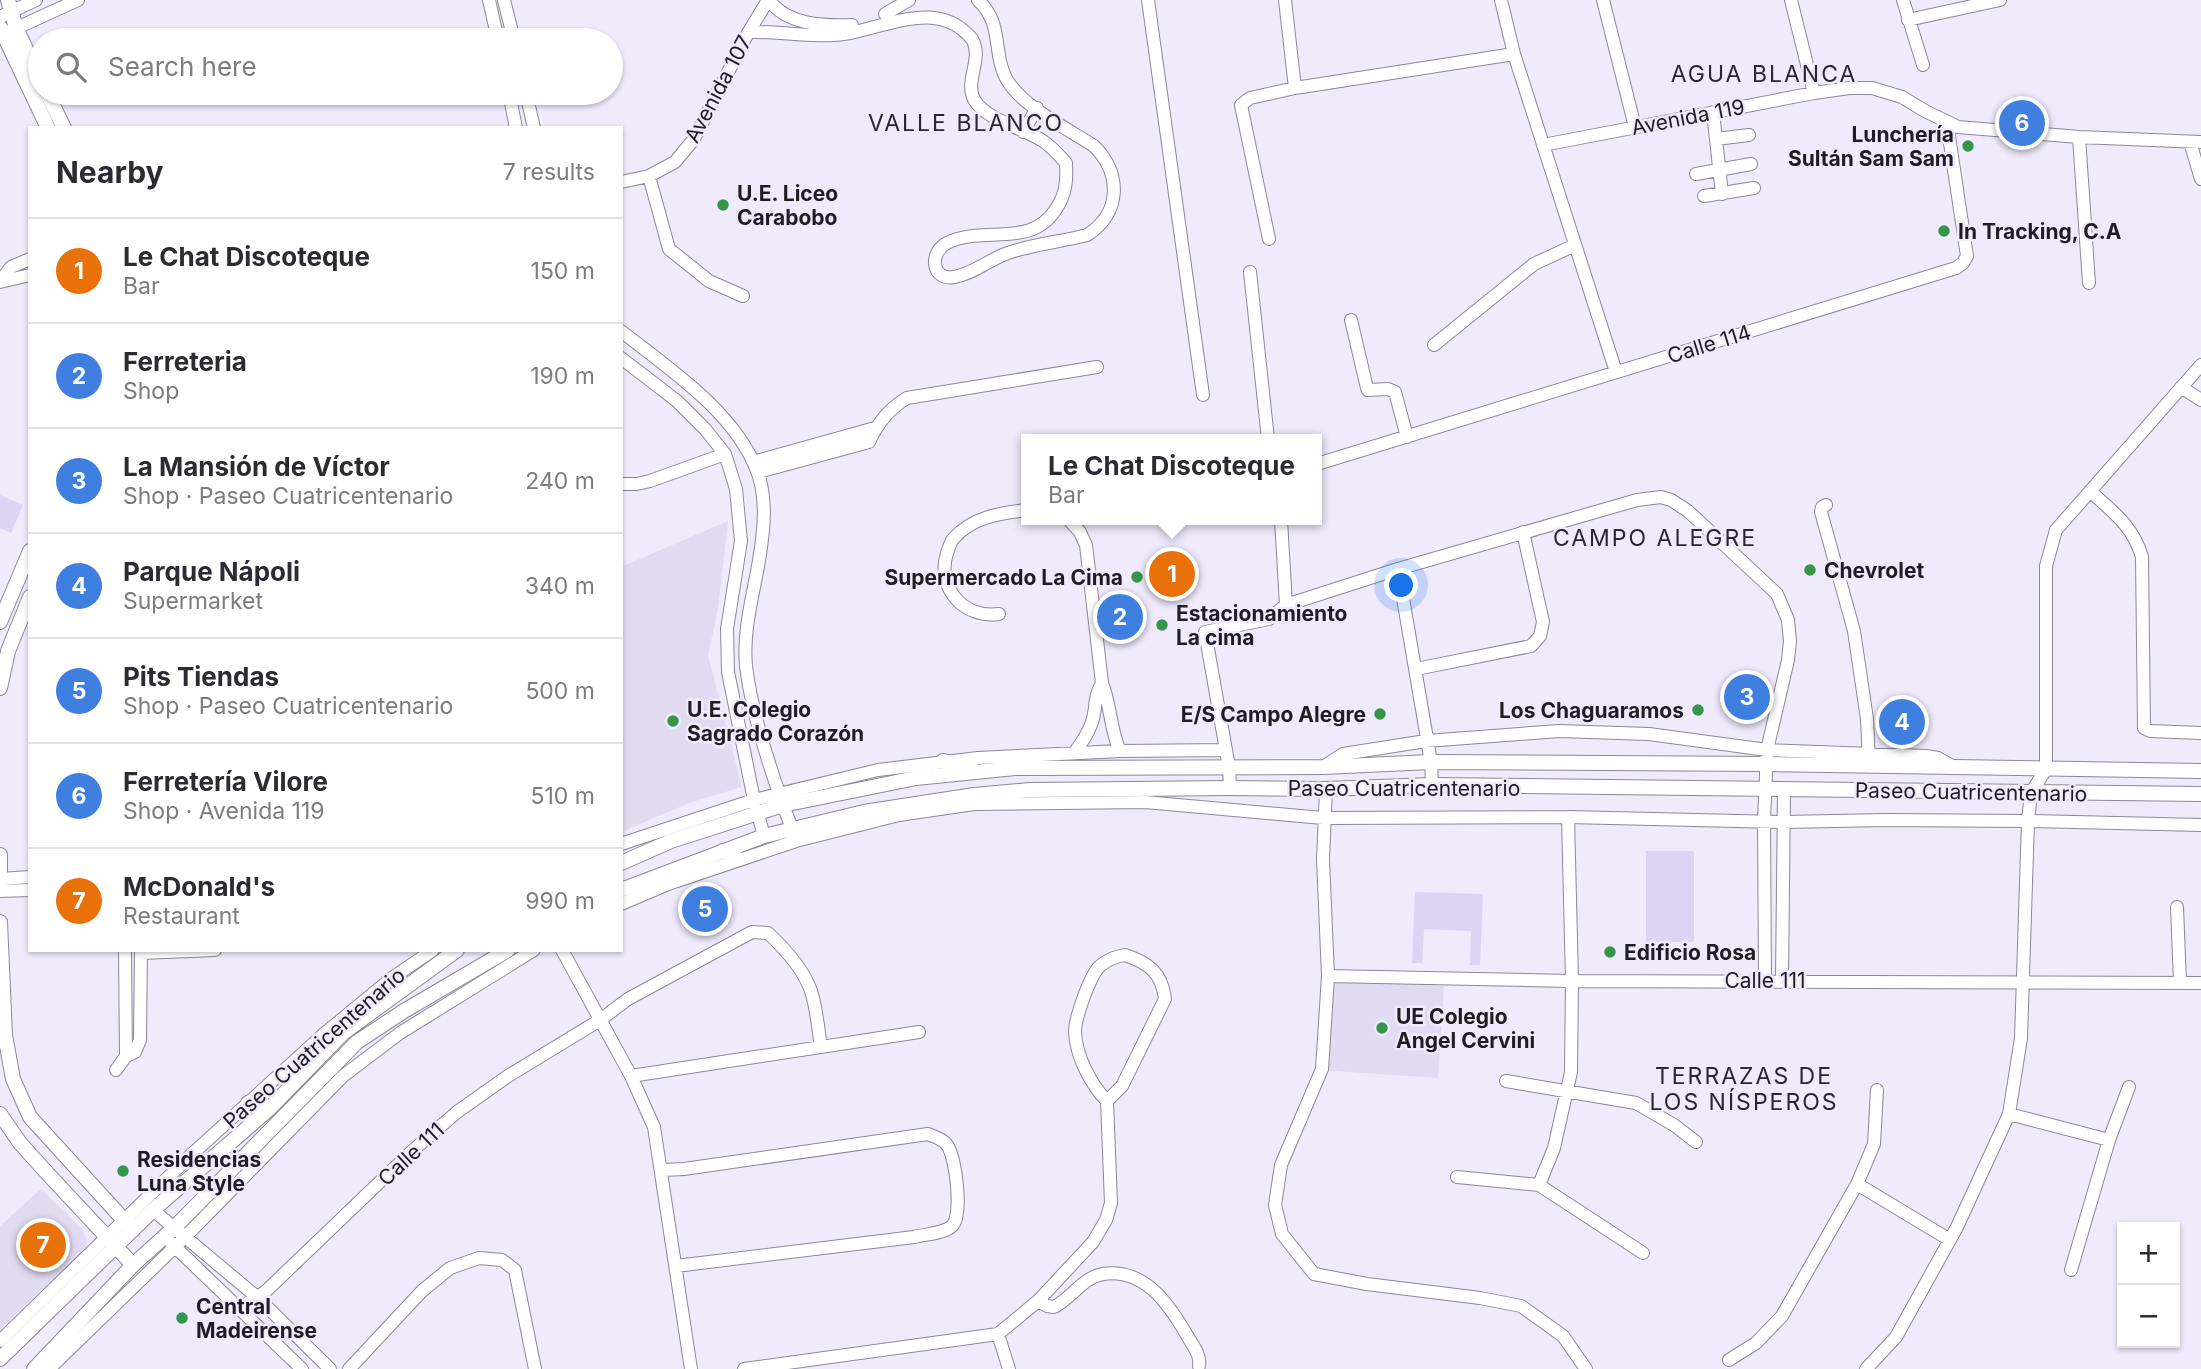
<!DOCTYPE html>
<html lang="en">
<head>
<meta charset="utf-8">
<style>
	body { margin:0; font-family:Inter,sans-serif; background:#f2f2f3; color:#2b2b33 }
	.controls { position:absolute; right:21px; bottom:21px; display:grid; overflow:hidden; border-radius:0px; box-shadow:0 2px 5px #0004 }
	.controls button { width:63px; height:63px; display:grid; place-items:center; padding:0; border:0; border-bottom:2px solid #e1e1e2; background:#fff; color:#2b2b33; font:35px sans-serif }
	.you { position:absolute; left:1402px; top:586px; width:24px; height:24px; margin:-18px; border:5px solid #fff; border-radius:50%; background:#1a73e8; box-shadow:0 0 0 10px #1a73e833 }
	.badge { display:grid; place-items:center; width:46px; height:46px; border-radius:50%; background:#7c3aed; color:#fff; font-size:23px; font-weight:700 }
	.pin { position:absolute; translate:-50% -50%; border:4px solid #fff; box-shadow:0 2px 7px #0006 }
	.popup { position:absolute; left:1021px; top:434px; width:301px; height:91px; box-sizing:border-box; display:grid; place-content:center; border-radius:0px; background:#fff; filter:drop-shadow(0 2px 5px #0005); font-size:23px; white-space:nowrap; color:#7c7c81 }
	.popup b { font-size:26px; color:#2b2b33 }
	.popup::after { content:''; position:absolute; left:50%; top:100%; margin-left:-14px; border:14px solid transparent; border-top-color:#fff }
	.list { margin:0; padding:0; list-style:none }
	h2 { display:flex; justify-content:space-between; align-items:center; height:91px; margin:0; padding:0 28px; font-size:30px }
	h2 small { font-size:23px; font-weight:400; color:#7c7c81 }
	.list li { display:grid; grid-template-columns:46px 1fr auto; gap:21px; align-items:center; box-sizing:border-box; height:105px; padding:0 28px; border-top:2px solid #e1e1e2 }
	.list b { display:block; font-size:26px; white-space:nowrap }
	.list p { margin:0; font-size:23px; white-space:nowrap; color:#7c7c81 }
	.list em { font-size:23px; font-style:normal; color:#7c7c81 }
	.icon { flex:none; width:38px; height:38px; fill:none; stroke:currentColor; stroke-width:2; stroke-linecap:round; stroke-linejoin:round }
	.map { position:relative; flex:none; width:2201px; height:1369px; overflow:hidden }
	.search { position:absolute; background:#fff; box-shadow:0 2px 5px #0004; left:28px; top:28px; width:595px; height:77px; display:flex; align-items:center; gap:18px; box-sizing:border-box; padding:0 24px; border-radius:38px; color:#7c7c81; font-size:26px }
	.panel { position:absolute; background:#fff; box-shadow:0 2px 5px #0004; left:28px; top:126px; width:595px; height:826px; border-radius:0px }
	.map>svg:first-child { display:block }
	.built { fill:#e1dbf2 }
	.green { fill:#dcd4f4 }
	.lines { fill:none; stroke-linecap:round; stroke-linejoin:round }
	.minor-casing { stroke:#8c8897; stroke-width:14 }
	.tertiary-casing { stroke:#8c8897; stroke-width:16 }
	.minor { stroke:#fff; stroke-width:12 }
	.tertiary { stroke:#fff; stroke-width:14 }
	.poi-dot { fill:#35964a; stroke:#efeafc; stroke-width:2.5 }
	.labels { text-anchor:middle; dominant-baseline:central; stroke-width:5; stroke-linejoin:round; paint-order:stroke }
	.street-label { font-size:21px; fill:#1f1d23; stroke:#efeafc }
	.poi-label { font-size:21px; font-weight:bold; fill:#1f1d23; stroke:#efeafc; text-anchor:start }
	.neighbourhood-label { font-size:23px; letter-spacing:2px; fill:#2a2733; stroke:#efeafc }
</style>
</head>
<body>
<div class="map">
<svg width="2201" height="1369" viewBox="0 0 2201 1369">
	<rect width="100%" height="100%" fill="#efeafc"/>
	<path class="built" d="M 728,521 L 718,609 L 708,655 L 742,787 L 692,802 L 621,832 L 621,567 Z
		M 1326,979 L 1444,986 L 1438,1078 L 1319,1070 Z
		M 41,1189 L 83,1230 L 87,1241 L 86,1248 L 0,1329 L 0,1226 Z"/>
	<path class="green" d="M 0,495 L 23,505 L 11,533 L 0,528 Z
		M 1646,851 L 1694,851 L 1694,942 L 1646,942 Z
		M 1415,892 L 1483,894 L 1480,965 L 1470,965 L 1471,931 L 1424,929 L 1422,963 L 1412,963 Z"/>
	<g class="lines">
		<defs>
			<path id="minor" d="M 489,0 L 498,40
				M 504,0 L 514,40
				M 769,0 C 787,25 823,26 852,25
				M 1148,0 L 1203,395
				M 1285,0 L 1295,88 L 1514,54
				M 1501,0 L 1514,54 L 1616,372
				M 1603,0 L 1635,127
				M 1791,0 L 1814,93
				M 1903,0 L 1923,65
				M 885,14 L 909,0
				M 0,17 L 36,0
				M 1908,20 L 2000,0
				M 10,31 L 78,0
				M 749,32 C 782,31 817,39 850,33 C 894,24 940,0 972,39 C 984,59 963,82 975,101 C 987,120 1025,129 1043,141 C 1052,147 1059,155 1066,163 C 1067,181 1066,194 1056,209 C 1031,249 983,225 947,243 C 929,252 931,281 954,277 C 973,274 990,259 1008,253 C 1033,244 1061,242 1087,235 C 1121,214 1122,174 1094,146 C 1068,129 1023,107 1007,80 C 992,54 1004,24 978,0
				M 509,93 L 516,128
				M 526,93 L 534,128
				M 1713,112 L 1722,194
				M 1023,132 L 1037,108
				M 2079,137 L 2089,283
				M 1716,139 L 1749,135
				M 2190,142 L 2201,179
				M 1543,145 L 1814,93 L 1849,88 L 1872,88 L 1902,97 L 1925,111 L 1958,127 L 2079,137 L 2201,142
				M 1696,174 L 1751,164
				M 649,176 L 669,249 L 709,281 L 743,296
				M 621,182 L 649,176 L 675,162 L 694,139 L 748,33 L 768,0
				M 1704,196 L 1754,188
				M 1269,239 L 1241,105 L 1250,98 L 1295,88
				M 1250,272 L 1268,439
				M 0,282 L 11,267 L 30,259
				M 0,282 L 30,275
				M 1351,320 L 1367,388 L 1368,390 L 1388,389 L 1395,392 L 1407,437
				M 621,331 C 668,368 735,412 757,471 C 765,491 765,518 762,539 C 758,581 742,623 746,666 C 752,717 774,781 792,829
				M 1434,345 L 1534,264 L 1575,245
				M 621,358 L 677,401 L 705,429 L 725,454 L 736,489 L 741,541 L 727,629 L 728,672 L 754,800 L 764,836
				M 2181,387 L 2201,400
				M 753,462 L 875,428
				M 1317,464 L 1956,268 L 1963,263 L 1967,256 L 1947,123
				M 758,472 L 869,442 C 877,424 890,408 907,398 L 1097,367
				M 621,484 L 637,484 L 650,481 L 725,454
				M 2090,491 C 2113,512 2133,526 2142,557 L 2144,728 L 2150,731 L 2201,733
				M 1826,505 L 1822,507 L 1821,512 L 1854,631 L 1867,719 L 1869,762
				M 1069,520 L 1080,532 L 1086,545 L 1102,683 C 1111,705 1110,730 1120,751
				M 1281,520 L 1286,605 L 1398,569 L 1637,500 L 1661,497 L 1671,500 L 1688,511 L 1777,594 L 1788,620 L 1790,641 L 1788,660 L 1767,750 L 1764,821 L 1765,980
				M 1398,569 L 1431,762 L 1432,785
				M 999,614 C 964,619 936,588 947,553 C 949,548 950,543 953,539 C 972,517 1000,513 1027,510
				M 1416,669 L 1531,646 L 1540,636 L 1543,622 L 1523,532
				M 1074,753 C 1081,744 1088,734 1092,722 C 1097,707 1093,698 1102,683
				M 1323,767 L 1343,754 L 1426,741 L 1559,731 L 1649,734 L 1767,750 L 1926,756 L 1938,758 L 1954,767
				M 1230,788 L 1229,767 L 1205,632 L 1269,619 L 1286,605
				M 1326,789 L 1323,859 L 1328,976 L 1322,1069 L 1281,1165 L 1275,1205 L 1282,1234 L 1314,1274 L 1367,1284 L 1480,1298 L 1521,1306 L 1563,1336 L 1586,1369
				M 621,844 L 754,800 L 878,770 L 978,758 L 1120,751 L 1226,750
				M 0,879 L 30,877
				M 0,891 L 30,890
				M 621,904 L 668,884 L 796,841 L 899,815 L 974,804 L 1145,802 L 1323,818 L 1568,817 L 1783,822 L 1885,820 L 2028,821 L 2201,825
				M 2177,907 L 2180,983
				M 125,950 L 126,1056
				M 562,950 L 631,1076 L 654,1127 L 691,1369
				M 141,953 L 215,950
				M 1125,955 C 1149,963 1162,973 1165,999 L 1122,1086 L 1107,1101 C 1091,1085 1076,1056 1075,1032 C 1075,1018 1090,975 1100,966 C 1108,959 1115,957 1125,955 Z
				M 1328,976 L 1572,981 L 2201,983
				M 1782,980 L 1784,790
				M 116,1070 L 126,1056 L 135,1052 L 140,1040 L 141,950
				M 631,1076 L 919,1032
				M 1506,1081 L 1636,1103 L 1674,1125 L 1696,1142
				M 2009,1114 L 2109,1140
				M 662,1170 L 684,1169 L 928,1134 C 935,1137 943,1139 947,1145 C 956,1156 963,1216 952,1226 C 943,1234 925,1234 914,1237 L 676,1266
				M 1457,1177 L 1539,1185 L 1643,1253
				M 1857,1184 L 1874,1144 L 1877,1090
				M 1539,1185 L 1554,1148 L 1571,1072 L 1572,981 L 1568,817
				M 153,1210 L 258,1298 L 330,1369
				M 170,1242 L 302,1369
				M 2071,1270 L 2109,1140 L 2129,1087
				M 1038,1301 L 1047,1306 L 1054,1307 C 1072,1298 1083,1277 1103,1274 C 1145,1268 1169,1304 1188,1337 C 1193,1346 1201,1355 1199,1366
				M 239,1308 L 265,1292 L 410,1153 L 457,1112 L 508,1076 L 600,1020 L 628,999 L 752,932 L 768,933 C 784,948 804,970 811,991 C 817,1009 818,1029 821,1047
				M 998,1334 L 1009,1369
				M 0,1341 L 191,1155 L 324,1034 L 392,978 L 433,950
				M 1729,1360 L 1756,1343 L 1782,1316 L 1857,1184 L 1950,1240
				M 49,1369 L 186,1236 L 343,1076 L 400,1033 L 534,950
				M 349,1369 L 422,1291 L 450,1268 L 479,1258 L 502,1260 L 515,1270 L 535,1369
				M 744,1369 L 998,1334 L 1038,1301 L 1093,1242 L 1106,1220 L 1111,1203 L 1107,1101
				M 1866,1369 L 1896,1337 L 1957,1227 L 2009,1114 L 2021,1038 L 2028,821 L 2031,793 L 2046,769 L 2046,566 L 2056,530 L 2201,365"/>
			<path id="tertiary" d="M 8,0 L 16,28 L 40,79
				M 0,27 L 48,128
				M 47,93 L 64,128
				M 0,622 L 30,551
				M 0,688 L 8,651 L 30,597
				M 943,761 L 972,769
				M 723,851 L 738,859
				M 0,855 L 0,884
				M 621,863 L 671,841 L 783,805 L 916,778 L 1015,768 L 1323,767 L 1431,762 L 1767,764 L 2201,771
				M 621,890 L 764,836 L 864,812 L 974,795 L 1030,790 L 1230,788 L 1326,789 L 1432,785 L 2201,794
				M 0,922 L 5,1035 L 13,1079 L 30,1117 L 133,1230
				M 248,1103 L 269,1109
				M 0,1114 L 20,1143 L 48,1174 L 133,1265
				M 0,1359 L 153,1210 L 269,1109 L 343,1033 L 457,950
				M 34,1369 L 133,1265 L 175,1227 L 357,1042 L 404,1011 L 508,950"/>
		</defs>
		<use href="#minor" class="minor-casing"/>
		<use href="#tertiary" class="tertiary-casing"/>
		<use href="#minor" class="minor"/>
		<use href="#tertiary" class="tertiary"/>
	</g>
	<g class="poi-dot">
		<circle cx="1968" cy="146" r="7"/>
		<circle cx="723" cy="205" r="7"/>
		<circle cx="1944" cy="231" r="7"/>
		<circle cx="1810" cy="570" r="7"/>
		<circle cx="1137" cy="577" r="7"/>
		<circle cx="1162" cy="625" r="7"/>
		<circle cx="1698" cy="710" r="7"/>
		<circle cx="1380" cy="714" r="7"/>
		<circle cx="673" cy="721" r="7"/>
		<circle cx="1610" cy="952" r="7"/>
		<circle cx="1382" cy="1028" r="7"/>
		<circle cx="123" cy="1171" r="7"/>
		<circle cx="182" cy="1318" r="7"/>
	</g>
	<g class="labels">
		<g class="street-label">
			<text transform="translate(718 89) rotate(-62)">Avenida 107</text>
			<text transform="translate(1688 117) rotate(-11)">Avenida 119</text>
			<text transform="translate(1709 344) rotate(-17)">Calle 114</text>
			<text x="1404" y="788">Paseo Cuatricentenario</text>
			<text transform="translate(1971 792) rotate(1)">Paseo Cuatricentenario</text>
			<text x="1765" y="980">Calle 111</text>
			<text transform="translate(314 1048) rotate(-41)">Paseo Cuatricentenario</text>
			<text transform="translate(411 1154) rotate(-43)">Calle 111</text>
		</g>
		<g class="poi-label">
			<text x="1954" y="134" text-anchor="end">Lunchería<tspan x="1954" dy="24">Sultán Sam Sam</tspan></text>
			<text x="737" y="193">U.E. Liceo<tspan x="737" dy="24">Carabobo</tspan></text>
			<text x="1958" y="231">In Tracking, C.A</text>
			<text x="1824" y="570">Chevrolet</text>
			<text x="1123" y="577" text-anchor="end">Supermercado La Cima</text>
			<text x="1176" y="613">Estacionamiento<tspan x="1176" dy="24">La cima</tspan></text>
			<text x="687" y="709">U.E. Colegio<tspan x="687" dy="24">Sagrado Corazón</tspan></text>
			<text x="1684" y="710" text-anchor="end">Los Chaguaramos</text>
			<text x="1366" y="714" text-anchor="end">E/S Campo Alegre</text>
			<text x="1624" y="952">Edificio Rosa</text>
			<text x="1396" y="1016">UE Colegio<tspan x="1396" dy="24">Angel Cervini</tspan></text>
			<text x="137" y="1159">Residencias<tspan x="137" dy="24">Luna Style</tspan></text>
			<text x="196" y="1306">Central<tspan x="196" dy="24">Madeirense</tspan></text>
		</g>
		<g class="neighbourhood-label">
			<text x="1764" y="74">AGUA BLANCA</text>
			<text x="966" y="123">VALLE BLANCO</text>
			<text x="1655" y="538">CAMPO ALEGRE</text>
			<text x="1744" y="1076">TERRAZAS DE<tspan x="1744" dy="26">LOS NÍSPEROS</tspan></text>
		</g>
	</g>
</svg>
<div class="controls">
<button>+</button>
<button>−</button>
</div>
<div class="you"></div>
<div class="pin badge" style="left:1172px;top:574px;background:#e8710a">1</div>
<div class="popup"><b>Le Chat Discoteque</b>Bar</div>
<div class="pin badge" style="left:1120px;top:617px;background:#3f7fe0">2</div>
<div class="pin badge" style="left:1747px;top:697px;background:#3f7fe0">3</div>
<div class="pin badge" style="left:1902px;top:722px;background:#3f7fe0">4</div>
<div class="pin badge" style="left:705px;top:909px;background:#3f7fe0">5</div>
<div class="pin badge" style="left:2022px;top:123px;background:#3f7fe0">6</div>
<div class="pin badge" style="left:43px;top:1245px;background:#e8710a">7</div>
<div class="search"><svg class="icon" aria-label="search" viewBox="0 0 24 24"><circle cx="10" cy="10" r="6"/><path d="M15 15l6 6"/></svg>Search here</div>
<section class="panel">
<h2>Nearby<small>7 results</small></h2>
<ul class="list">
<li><span class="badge" style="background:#e8710a">1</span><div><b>Le Chat Discoteque</b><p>Bar</p></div><em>150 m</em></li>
<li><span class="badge" style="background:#3f7fe0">2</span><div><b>Ferreteria</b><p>Shop</p></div><em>190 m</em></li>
<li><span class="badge" style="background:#3f7fe0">3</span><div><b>La Mansión de Víctor</b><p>Shop · Paseo Cuatricentenario</p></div><em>240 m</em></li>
<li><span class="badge" style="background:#3f7fe0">4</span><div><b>Parque Nápoli</b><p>Supermarket</p></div><em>340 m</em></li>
<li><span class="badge" style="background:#3f7fe0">5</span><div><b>Pits Tiendas</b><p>Shop · Paseo Cuatricentenario</p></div><em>500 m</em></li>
<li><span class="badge" style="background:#3f7fe0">6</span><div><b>Ferretería Vilore</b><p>Shop · Avenida 119</p></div><em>510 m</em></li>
<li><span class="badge" style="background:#e8710a">7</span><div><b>McDonald's</b><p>Restaurant</p></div><em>990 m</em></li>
</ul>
</section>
</div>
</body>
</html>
